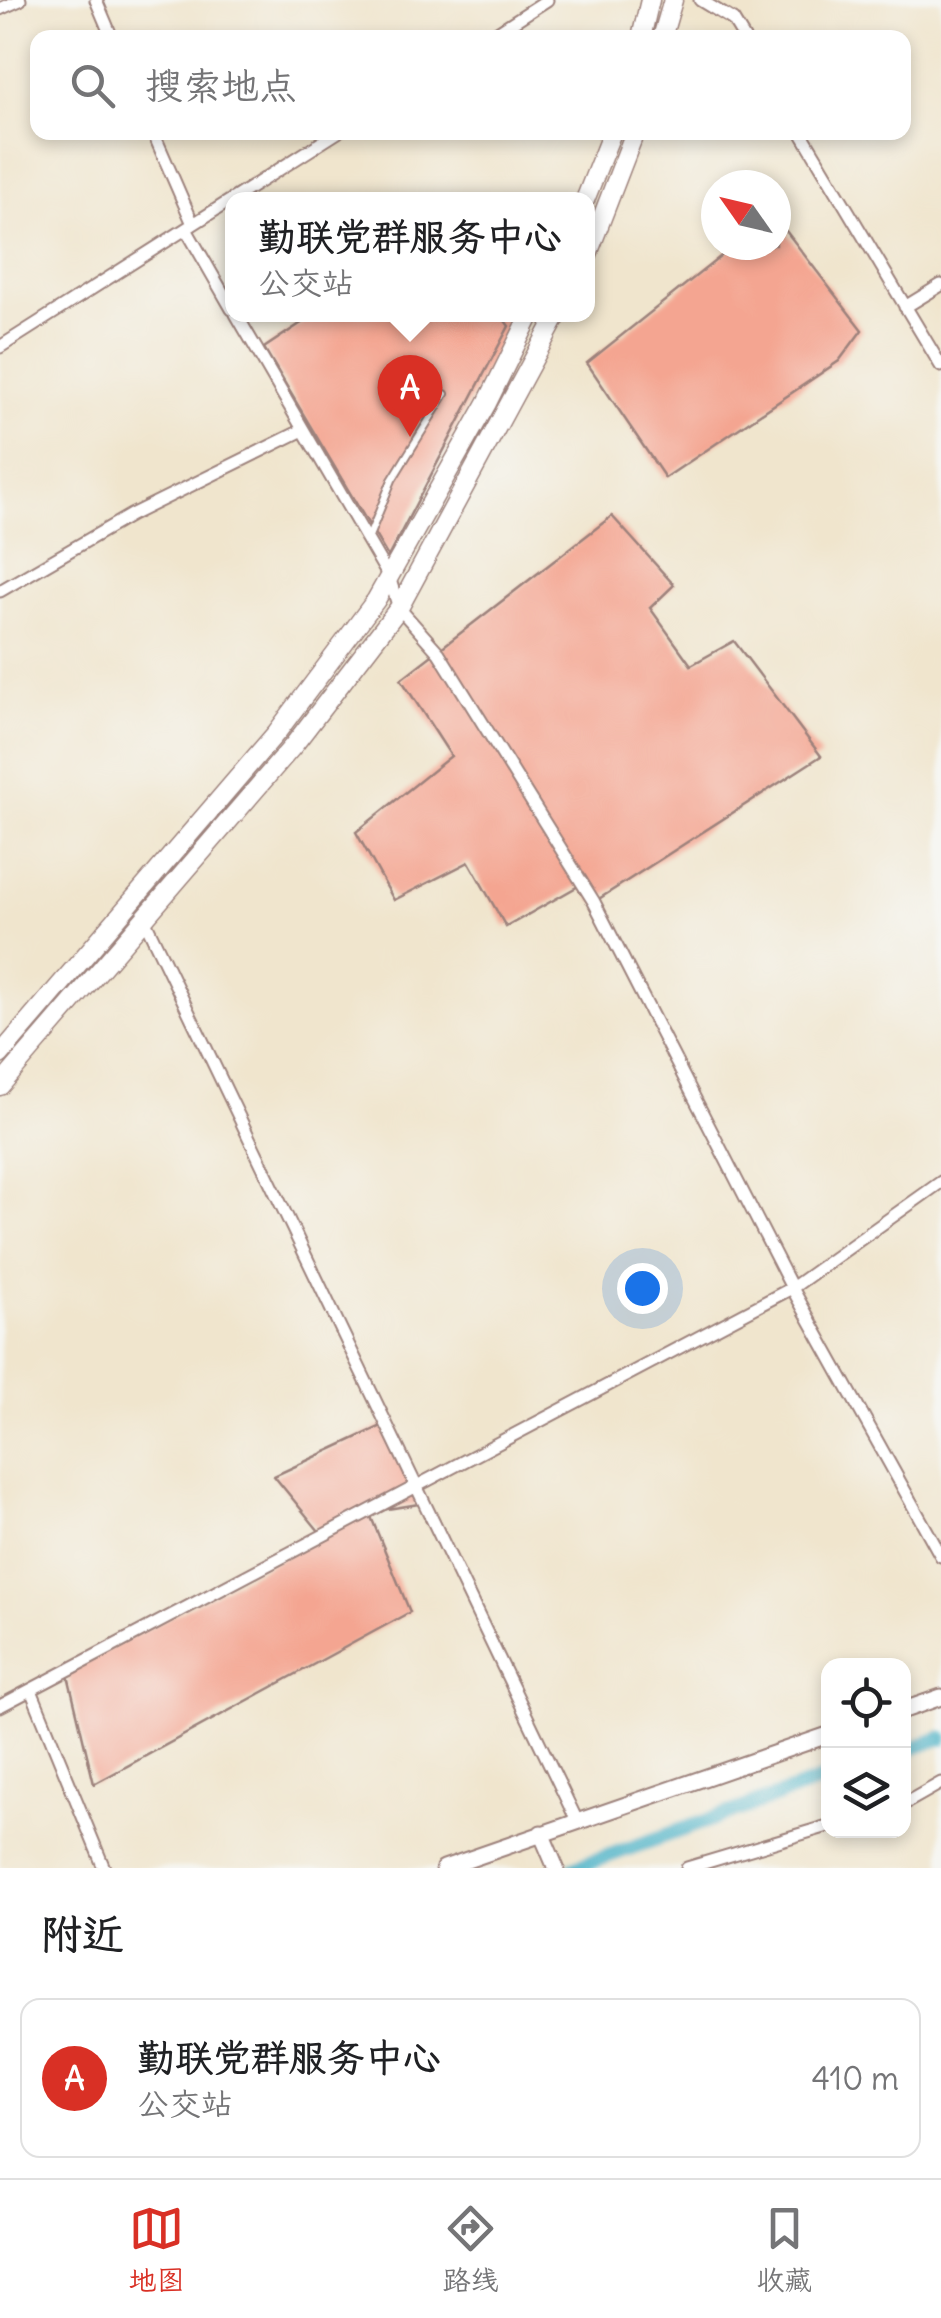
<!DOCTYPE html>
<html lang="zh">
<head>
<meta charset="utf-8">
<style>
	body { margin:0; font-family:Delius,"LXGW WenKai TC",sans-serif; background:#f2f2f2; color:#202124 }
	.controls { position:absolute; right:30px; bottom:30px; display:grid; overflow:hidden; border-radius:20px; box-shadow:0 5px 15px #0003 }
	.controls button { width:90px; height:90px; display:grid; place-items:center; padding:0; border:0; border-bottom:2px solid #e0e0e0; background:#fff; color:#202124; font:50px sans-serif }
	.compass { position:absolute; left:701px; top:170px; width:90px; height:90px; border-radius:50%; background:#fff; box-shadow:0 5px 15px #0003; rotate:304deg }
	.you { position:absolute; left:642px; top:1288px; width:35px; height:35px; margin:-25px; border:8px solid #fff; border-radius:50%; background:#1a73e8; box-shadow:0 0 0 15px #1a73e833 }
	.badge { display:grid; place-items:center; width:65px; height:65px; border-radius:50%; background:#d93025; color:#fff; font-size:32px; font-weight:700 }
	.pin { position:absolute; translate:-50% -82px; filter:drop-shadow(0 2px 5px #0008) }
	.pin::after { content:''; position:absolute; top:52px; width:35px; height:30px; background:inherit; clip-path:polygon(0 0,100% 0,50% 100%) }
	.popup { position:absolute; left:225px; top:192px; width:370px; height:130px; box-sizing:border-box; display:grid; place-content:center; border-radius:20px; background:#fff; filter:drop-shadow(0 2px 8px #0005); font-size:32px; white-space:nowrap; color:#757577 }
	.popup b { font-size:38px; color:#202124 }
	.popup::after { content:''; position:absolute; left:50%; top:100%; margin-left:-20px; border:20px solid transparent; border-top-color:#fff }
	.list { margin:0; padding:0; list-style:none }
	h2 { display:flex; justify-content:space-between; align-items:center; height:130px; margin:0; padding:0 40px; font-size:42px }
	h2 small { font-size:32px; font-weight:400; color:#757577 }
	.list li { display:grid; grid-template-columns:65px 1fr auto; gap:30px; align-items:center; box-sizing:border-box; height:160px; margin:0 20px 20px; padding:0 20px; border:2px solid #e0e0e0; border-radius:20px }
	.list b { display:block; font-size:38px; white-space:nowrap }
	.list p { margin:0; font-size:32px; white-space:nowrap; color:#757577 }
	.list em { font-size:32px; font-style:normal; color:#757577 }
	.icon { flex:none; width:55px; height:55px; fill:none; stroke:currentColor; stroke-width:2; stroke-linecap:round; stroke-linejoin:round }
	.map { position:relative; flex:none; width:941px; height:1868px; overflow:hidden }
	.search { position:absolute; background:#fff; box-shadow:0 5px 15px #0003; left:30px; right:30px; top:30px; height:110px; display:flex; align-items:center; gap:25px; box-sizing:border-box; padding:0 35px; border-radius:20px; color:#757577; font-size:38px }
	.sheet { height:310px; background:#fff }
	nav { display:flex; justify-content:space-around; align-items:center; box-sizing:border-box; height:140px; border-top:2px solid #e0e0e0; background:#fff; font-size:28px; color:#757577 }
	nav a { display:grid; justify-items:center; gap:5px }
	nav .on { color:#d93025 }
	.map>svg:first-child { display:block }
	.lines { fill:none; stroke-linecap:round; stroke-linejoin:round }
	.canal { stroke:#48b1c6; stroke-width:15 }
	.building { fill:#f4a591 }
	.service-casing { stroke:#9d827c; stroke-width:10 }
	.minor-casing { stroke:#9d827c; stroke-width:15 }
	.tertiary-casing { stroke:#9d827c; stroke-width:19 }
	.primary-casing { stroke:#9d827c; stroke-width:21 }
	.service { stroke:#fff; stroke-width:6 }
	.minor { stroke:#fff; stroke-width:11 }
	.tertiary { stroke:#fff; stroke-width:15 }
	.primary { stroke:#fff; stroke-width:18 }
</style>
</head>
<body>
<div class="map">
<svg width="941" height="1868" viewBox="0 0 941 1868">
	<rect width="100%" height="100%" fill="#f6f6f2"/>
	<filter id="ink" filterUnits="userSpaceOnUse"><feTurbulence type="fractalNoise" baseFrequency=".01" numOctaves="2"/><feDisplacementMap in="SourceGraphic" scale="20" xChannelSelector="R" yChannelSelector="G"/><feConvolveMatrix kernelMatrix="1 2 1 2 8 2 1 2 1" color-interpolation-filters="sRGB"/></filter>
	<filter id="wash" filterUnits="userSpaceOnUse"><feTurbulence type="fractalNoise" baseFrequency=".0048" numOctaves="4" result="noise"/><feDisplacementMap in="SourceGraphic" scale="40" xChannelSelector="R" yChannelSelector="G"/><feGaussianBlur stdDeviation="2.25" result="paint"/><feColorMatrix in="noise" values="0 0 0 0 0 0 0 0 0 0 0 0 0 0 0 0 0 1.4 0 .05"/><feComposite in="paint" operator="in"/></filter>
	<g filter="url(#wash)">
		<rect width="100%" height="100%" fill="#f0e5cd"/>
		<g class="lines">
			<path class="canal" d="M 904,1751 L 941,1738
				M 574,1868 L 828,1778"/>
		</g>
		<g id="blocks">
			<path class="building" d="M 776,218 L 862,330 L 839,361 L 665,478 L 587,363 L 735,245 L 776,245 Z
				M 315,314 L 500,314 L 509,326 L 388,557 L 264,348 Z
				M 612,516 L 674,585 L 650,608 L 691,665 L 734,641 L 821,756 L 594,902 L 582,884 L 506,927 L 469,862 L 394,900 L 356,832 L 451,756 L 401,679 Z
				M 386,1424 L 425,1503 L 369,1512 L 410,1612 L 94,1784 L 67,1671 L 323,1536 L 274,1476 Z"/>
		</g>
	</g>
	<g filter="url(#ink)">
		<use href="#blocks" fill-opacity="0" stroke="#9d827c" stroke-width="2.5"/>
		<g class="lines">
			<defs>
				<path id="service" d="M 368,539 L 392,480 L 445,394"/>
				<path id="minor" d="M 96,0 L 112,38
					M 700,0 L 733,20 L 744,38
					M 0,9 L 20,0
					M 488,38 L 547,0
					M 153,132 L 193,224
					M 801,132 L 941,366
					M 186,229 L 232,309
					M 905,307 L 941,285
					M 236,314 L 389,577 L 399,608 L 439,653 L 594,902 L 792,1288 L 941,1556
					M 0,347 L 338,132
					M 0,591 L 131,515 L 303,430
					M 144,919 L 577,1821
					M 31,1690 L 104,1868
					M 0,1706 L 792,1288 L 941,1182
					M 904,1804 L 941,1783
					M 687,1868 L 828,1826"/>
				<path id="tertiary" d="M 904,1710 L 941,1697
					M 541,1833 L 556,1868
					M 444,1868 L 828,1735"/>
				<path id="primary" d="M 641,38 L 650,0
					M 662,38 L 673,0
					M 585,200 L 612,132
					M 588,254 L 635,132
					M 0,1055 L 277,732 L 376,600 L 487,403 L 531,314
					M 0,1086 L 293,746 L 399,608 L 558,314"/>
			</defs>
			<use href="#service" class="service-casing"/>
			<use href="#minor" class="minor-casing"/>
			<use href="#tertiary" class="tertiary-casing"/>
			<use href="#primary" class="primary-casing"/>
			<use href="#service" class="service"/>
			<use href="#minor" class="minor"/>
			<use href="#tertiary" class="tertiary"/>
			<use href="#primary" class="primary"/>
		</g>
	</g>
</svg>
<div class="controls">
<button><svg class="icon" aria-label="locate" viewBox="0 0 24 24"><circle cx="12" cy="12" r="6"/><path d="M12 2v4M12 18v4M2 12h4M18 12h4"/></svg></button>
<button><svg class="icon" aria-label="layers" viewBox="0 0 24 24"><path d="M12 4l9 5-9 5-9-5zM3 14l9 5 9-5"/></svg></button>
</div>
<svg class="compass" viewBox="-18 -18 36 36"><path d="M0-13l5 13h-10z" fill="#e53935"/><path d="M0 13l5-13h-10z" fill="#757577"/></svg>
<div class="you"></div>
<div class="pin badge" style="left:410px;top:437px">A</div>
<div class="popup"><b>勤联党群服务中心</b>公交站</div>
<div class="search"><svg class="icon" aria-label="search" viewBox="0 0 24 24"><circle cx="10" cy="10" r="6"/><path d="M15 15l6 6"/></svg>搜索地点</div>
</div>
<section class="sheet">
<h2>附近<small></small></h2>
<ul class="list">
<li><span class="badge">A</span><div><b>勤联党群服务中心</b><p>公交站</p></div><em>410 m</em></li>
</ul>
</section>
<nav>
<a class="on"><svg class="icon" aria-label="map" viewBox="0 0 24 24"><path d="M3 6l6-2 6 2 6-2v14l-6 2-6-2-6 2zM9 4v14M15 6v14"/></svg>地图</a>
<a><svg class="icon" aria-label="directions" viewBox="0 0 24 24"><path d="M12 3l9 9-9 9-9-9zM9 14v-3h6M13 9l2 2-2 2"/></svg>路线</a>
<a><svg class="icon" aria-label="saved" viewBox="0 0 24 24"><path d="M7 4h10v16l-5-4-5 4z"/></svg>收藏</a>
</nav>
</body>
</html>
